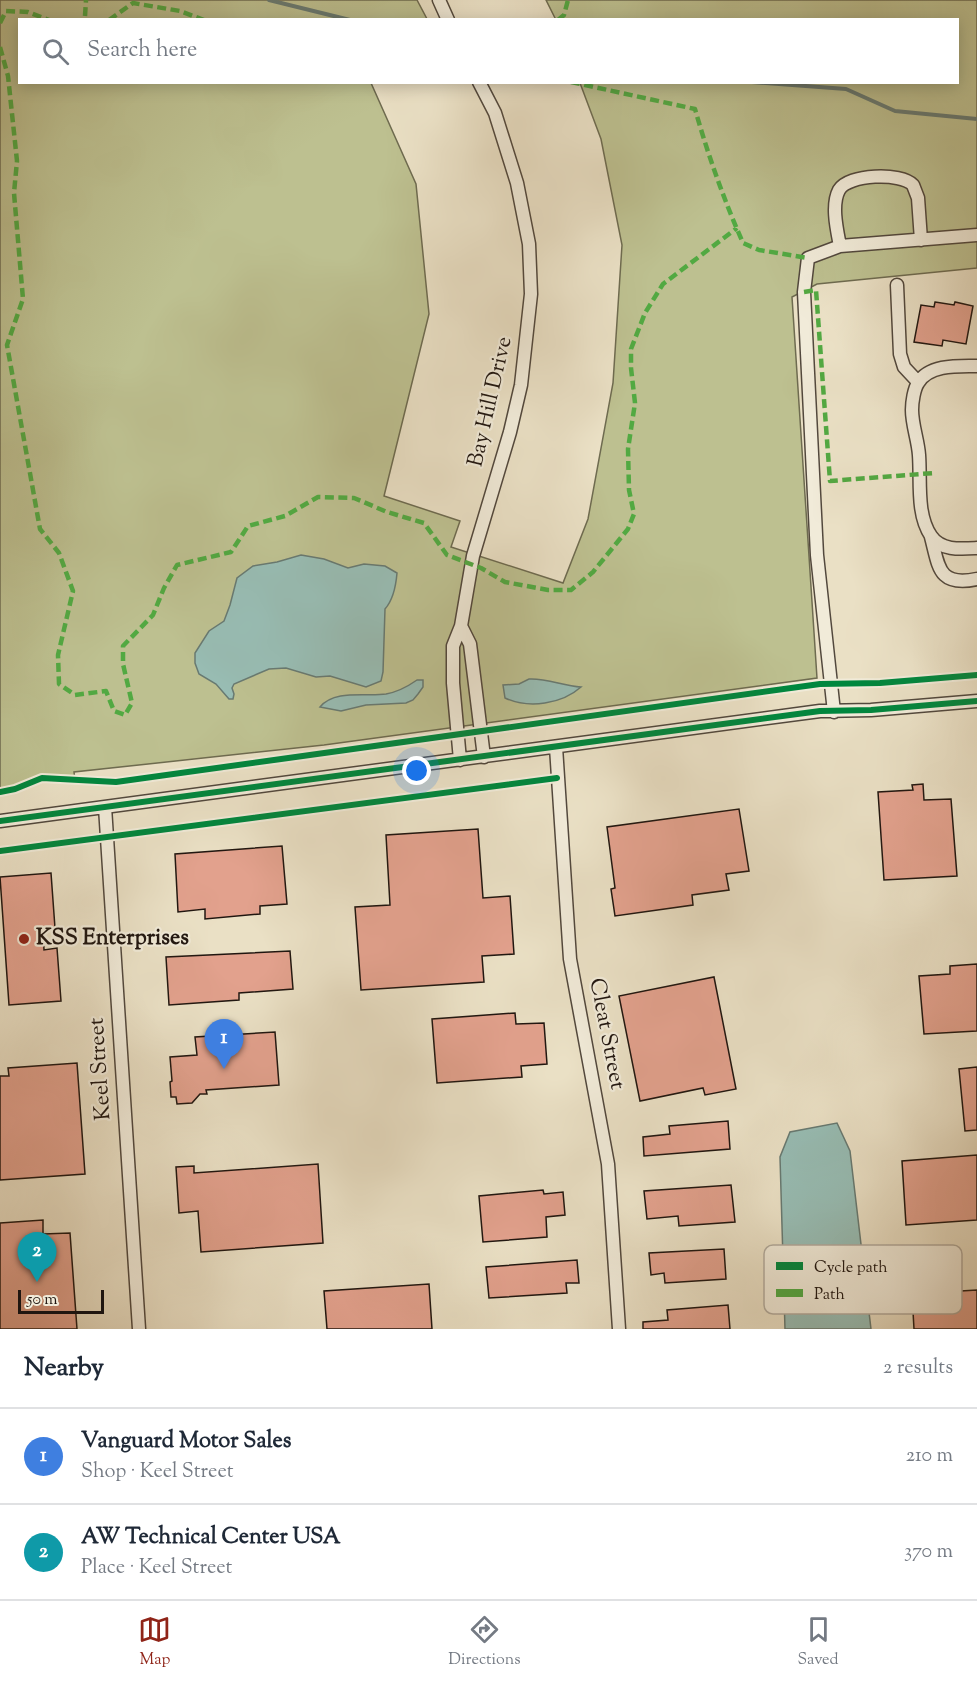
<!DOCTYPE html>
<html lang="en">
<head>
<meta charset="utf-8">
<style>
	body { margin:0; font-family:"Sorts Mill Goudy",serif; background:#f2f2f3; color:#1f2937 }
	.scale { position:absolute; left:18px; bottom:15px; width:86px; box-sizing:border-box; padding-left:6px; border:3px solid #201610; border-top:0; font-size:16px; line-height:21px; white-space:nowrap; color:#201610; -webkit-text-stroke:4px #f1ebd9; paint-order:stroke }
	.you { position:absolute; left:417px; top:771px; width:21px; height:21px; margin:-15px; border:4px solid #fff; border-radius:50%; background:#1a73e8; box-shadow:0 0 0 9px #1a73e833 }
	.badge { display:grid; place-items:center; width:39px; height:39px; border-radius:50%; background:#8f2418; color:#fff; font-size:20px; font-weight:700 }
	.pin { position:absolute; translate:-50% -50px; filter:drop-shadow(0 2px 3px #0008) }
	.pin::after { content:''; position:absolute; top:32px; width:21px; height:18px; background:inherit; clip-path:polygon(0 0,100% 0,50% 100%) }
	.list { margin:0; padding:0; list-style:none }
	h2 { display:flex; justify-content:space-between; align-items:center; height:78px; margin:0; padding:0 24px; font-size:26px }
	h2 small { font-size:20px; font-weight:400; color:#747a83 }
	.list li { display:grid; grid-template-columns:39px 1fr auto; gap:18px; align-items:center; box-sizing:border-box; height:96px; padding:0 24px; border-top:2px solid #e0e1e3 }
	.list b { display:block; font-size:22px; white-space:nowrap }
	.list p { margin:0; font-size:20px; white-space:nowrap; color:#747a83 }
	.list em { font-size:20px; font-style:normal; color:#747a83 }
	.icon { flex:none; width:33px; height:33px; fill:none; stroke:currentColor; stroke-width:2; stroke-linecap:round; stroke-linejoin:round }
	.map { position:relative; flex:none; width:977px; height:1329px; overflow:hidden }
	.search { position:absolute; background:#fff; box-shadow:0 3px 15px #0003; left:18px; right:18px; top:18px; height:66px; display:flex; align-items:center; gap:15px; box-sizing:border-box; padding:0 21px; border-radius:0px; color:#747a83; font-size:22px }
	.sheet { height:270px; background:#fff }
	nav { display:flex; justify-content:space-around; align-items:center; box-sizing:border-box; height:84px; border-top:2px solid #e0e1e3; background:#fff; font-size:16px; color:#747a83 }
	nav a { display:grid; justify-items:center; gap:3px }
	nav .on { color:#8f2418 }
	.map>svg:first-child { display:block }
	.green { fill:#bdc090; stroke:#6e6b50; stroke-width:1.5 }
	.water { fill:#98bdb4; stroke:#687a72; stroke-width:1.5 }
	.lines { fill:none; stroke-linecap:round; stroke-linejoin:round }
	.stream { stroke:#687a72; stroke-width:4 }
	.building { fill:#e2a18d; stroke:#201610; stroke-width:1.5 }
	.minor-casing { stroke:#52483d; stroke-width:15 }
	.minor { stroke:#f1ebd9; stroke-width:12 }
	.quiet { stroke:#52a942; stroke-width:4.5; stroke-dasharray:9 4.5; stroke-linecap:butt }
	.cycleway-casing { stroke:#f1ebd9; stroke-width:10 }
	.cycleway { stroke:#00873e; stroke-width:6 }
	.poi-dot { fill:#8f2418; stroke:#f1ebd9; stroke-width:2 }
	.labels { text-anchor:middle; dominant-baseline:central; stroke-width:4.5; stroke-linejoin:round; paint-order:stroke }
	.street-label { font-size:22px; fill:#201610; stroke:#f1ebd9 }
	.poi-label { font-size:22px; font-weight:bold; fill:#201610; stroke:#f1ebd9; text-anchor:start }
	.key { fill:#f1ebd9; stroke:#b2ab9d; stroke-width:1.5 }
	.key-label { font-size:16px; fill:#201610 }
</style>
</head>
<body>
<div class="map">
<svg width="977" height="1329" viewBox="0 0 977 1329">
	<rect width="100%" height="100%" fill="#eae0c5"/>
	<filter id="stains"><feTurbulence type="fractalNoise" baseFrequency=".00333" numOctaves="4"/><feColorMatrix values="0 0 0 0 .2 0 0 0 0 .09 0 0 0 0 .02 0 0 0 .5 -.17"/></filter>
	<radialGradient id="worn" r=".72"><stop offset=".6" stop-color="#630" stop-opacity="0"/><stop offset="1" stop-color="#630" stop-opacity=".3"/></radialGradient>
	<path class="green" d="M 0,0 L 417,0 L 427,19 L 20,20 L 20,82 L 371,83 L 416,184 L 429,314 L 384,496 L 460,521 L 451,547 L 563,583 L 588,519 L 613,383 L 622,245 L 601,139 L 580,83 L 958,82 L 958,20 L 556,20 L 546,0 L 977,0 L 977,268 L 817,284 L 792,297 L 817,678 L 324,745 L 74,772 L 75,780 L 42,778 L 15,789 L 0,792 Z"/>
	<path class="water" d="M 301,555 L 324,559 L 348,568 L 364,564 L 385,566 L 397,573 C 396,585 393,600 385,609 L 383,672 L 381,681 L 366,687 L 330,676 L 316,677 L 286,668 L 269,669 L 234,684 L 232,688 L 234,694 L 233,699 L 229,699 L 216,684 L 199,674 L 195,663 L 195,653 L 209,631 L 224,621 L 230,605 L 237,578 L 253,566 L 277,562 Z
		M 529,679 C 547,678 563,686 581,687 C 562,704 529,709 505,698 L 503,685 L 519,684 Z
		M 417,680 L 423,680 L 423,687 L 418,694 L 413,700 L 406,703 L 366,705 L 341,711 L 320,707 C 335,689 366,697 386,694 C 397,692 407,687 417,680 Z
		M 837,1123 L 850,1151 L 871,1329 L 785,1329 L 780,1157 L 790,1132 Z"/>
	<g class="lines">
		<path class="stream" d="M 269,0 L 350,20
			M 752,82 L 846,89 L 895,111 L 977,119"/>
	</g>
	<path class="building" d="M 935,302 L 954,305 L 955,302 L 973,306 L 966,344 L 943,340 L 942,346 L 914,342 L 921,305 L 934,307 Z
		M 923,784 L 924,800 L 951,799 L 957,876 L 884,880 L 878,792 L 913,790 L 912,785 Z
		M 739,809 L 749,871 L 726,874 L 729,890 L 692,895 L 693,905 L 615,916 L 611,889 L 615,888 L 607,827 Z
		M 478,829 L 483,898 L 510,896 L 514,954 L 482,956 L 484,982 L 361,990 L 355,907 L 390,905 L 386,835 Z
		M 282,846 L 287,904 L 260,906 L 260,914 L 205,919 L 205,909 L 178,912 L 175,854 Z
		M 51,873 L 55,928 L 43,929 L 44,950 L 57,948 L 61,1001 L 9,1005 L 0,877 Z
		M 290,951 L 293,989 L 239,993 L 239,1000 L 169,1005 L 166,957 Z
		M 977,964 L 977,1031 L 924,1034 L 919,976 L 950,974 L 950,966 Z
		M 714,977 L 736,1089 L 705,1095 L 703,1088 L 640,1101 L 619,996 Z
		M 515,1013 L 516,1024 L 544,1023 L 547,1064 L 521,1066 L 522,1077 L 437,1083 L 432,1019 Z
		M 275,1032 L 279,1085 L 206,1090 L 207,1094 L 200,1094 L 192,1103 L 177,1104 L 176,1097 L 171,1097 L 170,1082 L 172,1081 L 170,1057 L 197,1055 L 195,1037 Z
		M 77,1063 L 85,1174 L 0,1180 L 0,1076 L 9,1076 L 8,1068 Z
		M 977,1067 L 977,1130 L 965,1131 L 959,1069 Z
		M 728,1121 L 730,1149 L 644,1156 L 643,1137 L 670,1134 L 669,1126 Z
		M 977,1155 L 977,1220 L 906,1225 L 902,1161 Z
		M 318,1164 L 323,1243 L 201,1252 L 198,1211 L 179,1213 L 176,1167 L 194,1166 L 194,1173 Z
		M 731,1185 L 735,1222 L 679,1226 L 678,1216 L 647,1219 L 644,1191 Z
		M 543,1190 L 544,1194 L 563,1192 L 565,1215 L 546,1217 L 547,1237 L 483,1242 L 479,1196 Z
		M 43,1220 L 43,1234 L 70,1233 L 77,1329 L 0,1329 L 0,1223 Z
		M 724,1249 L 726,1279 L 665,1283 L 664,1273 L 651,1275 L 649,1253 Z
		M 577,1260 L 579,1283 L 566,1283 L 567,1293 L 489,1298 L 486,1267 Z
		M 429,1284 L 432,1329 L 327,1329 L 324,1291 Z
		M 977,1290 L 977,1329 L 914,1329 L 912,1294 Z
		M 728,1305 L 730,1329 L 643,1329 L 643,1322 L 668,1320 L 667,1310 Z"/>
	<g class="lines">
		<defs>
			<path id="minor" d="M 439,0 L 448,20
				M 840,246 C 837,230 831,205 839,190 C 848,174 901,172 913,185 L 918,198 L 921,240
				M 897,285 L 900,354 L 904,367 L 918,382
				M 977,366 C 959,366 929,364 918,383 C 914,389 912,402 912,410 C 912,425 918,440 919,455 C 921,481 916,514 931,536 C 941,551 961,549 977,548
				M 931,537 C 939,567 938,587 977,579
				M 461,626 L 470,644 L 484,757
				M 834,712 L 817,555 L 804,292 L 808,258 L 840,246 L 977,235
				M 556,747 L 570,959 L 608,1164 L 619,1329
				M 460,760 L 453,683 L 453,646 L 461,626 L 473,556 L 510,432 L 521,385 L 531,294 L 529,244 L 517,183 L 495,113 L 479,82
				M 105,807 L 139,1329
				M 0,821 L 820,711 L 871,710 L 977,701"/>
		</defs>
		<use href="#minor" class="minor-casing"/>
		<use href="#minor" class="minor"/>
		<path class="quiet" d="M 85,16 L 86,0
			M 109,20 L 133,3 L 180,11 L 204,20
			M 558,20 L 564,15 L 568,0
			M 0,23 L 6,11 L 28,12 L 49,20
			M 0,47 L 8,76 L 17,161 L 14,193 L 23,299 L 7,345 L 40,529 L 59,553 L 73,591 L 58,655 L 59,684 L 75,695 L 106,691 L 114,711 L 125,715 L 132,703 L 123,664 L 123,646 L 153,615 L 164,588 L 177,565 L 231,552 L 248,526 L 285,516 L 318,497 L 354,498 L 387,512 L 424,523 L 447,555 L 481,568 L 505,582 L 548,590 L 571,590 L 593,572 L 628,529 L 634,514 L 629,490 L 628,449 L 635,403 L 631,368 L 631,349 L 645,313 L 663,284 L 737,228
			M 571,82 L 695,109 C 708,155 724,200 743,243 L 759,250 L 808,258
			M 804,292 L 816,290 L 830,481 L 934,473"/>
		<defs>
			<path id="cycleway" d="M 0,792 L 15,789 L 42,778 L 116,782 L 820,684 L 880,683 L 977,675
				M 0,821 L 820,711 L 871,710 L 977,701
				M 0,851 L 557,778"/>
		</defs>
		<use href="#cycleway" class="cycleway-casing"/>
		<use href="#cycleway" class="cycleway"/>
	</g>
	<circle class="poi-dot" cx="24" cy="939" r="6"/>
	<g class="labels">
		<g class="street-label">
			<text transform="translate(491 402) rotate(-77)">Bay Hill Drive</text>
			<text transform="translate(606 1034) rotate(79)">Cleat Street</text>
			<text transform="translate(101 1069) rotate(-94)">Keel Street</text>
		</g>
		<g class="poi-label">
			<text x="36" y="939">KSS Enterprises</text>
		</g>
	</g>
	<rect x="764" y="1245" width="198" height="69" rx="9" class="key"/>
	<rect x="776" y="1262" width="27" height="8" fill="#00873e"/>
	<rect x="776" y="1289" width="27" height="8" fill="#52a942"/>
	<g class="key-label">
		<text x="814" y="1272">Cycle path</text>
		<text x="814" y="1299">Path</text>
	</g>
	<rect width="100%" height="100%" filter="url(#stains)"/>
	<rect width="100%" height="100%" fill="url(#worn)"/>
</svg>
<div class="scale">50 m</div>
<div class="you"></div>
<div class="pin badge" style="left:224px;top:1069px;background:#3f7fe0">1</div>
<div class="pin badge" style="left:37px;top:1282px;background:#0f9aa8">2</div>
<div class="search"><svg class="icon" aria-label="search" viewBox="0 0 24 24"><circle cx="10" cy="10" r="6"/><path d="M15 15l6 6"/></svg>Search here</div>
</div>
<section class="sheet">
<h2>Nearby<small>2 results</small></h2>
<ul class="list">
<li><span class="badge" style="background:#3f7fe0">1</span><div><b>Vanguard Motor Sales</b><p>Shop · Keel Street</p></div><em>210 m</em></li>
<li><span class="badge" style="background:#0f9aa8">2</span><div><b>AW Technical Center USA</b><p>Place · Keel Street</p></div><em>370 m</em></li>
</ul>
</section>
<nav>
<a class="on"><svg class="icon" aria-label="map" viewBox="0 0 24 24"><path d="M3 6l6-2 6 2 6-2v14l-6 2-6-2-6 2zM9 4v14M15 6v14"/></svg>Map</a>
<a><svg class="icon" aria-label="directions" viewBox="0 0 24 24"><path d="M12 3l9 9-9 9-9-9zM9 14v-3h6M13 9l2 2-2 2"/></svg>Directions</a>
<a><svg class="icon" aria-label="saved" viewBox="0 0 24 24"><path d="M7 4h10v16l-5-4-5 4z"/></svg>Saved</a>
</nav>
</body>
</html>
